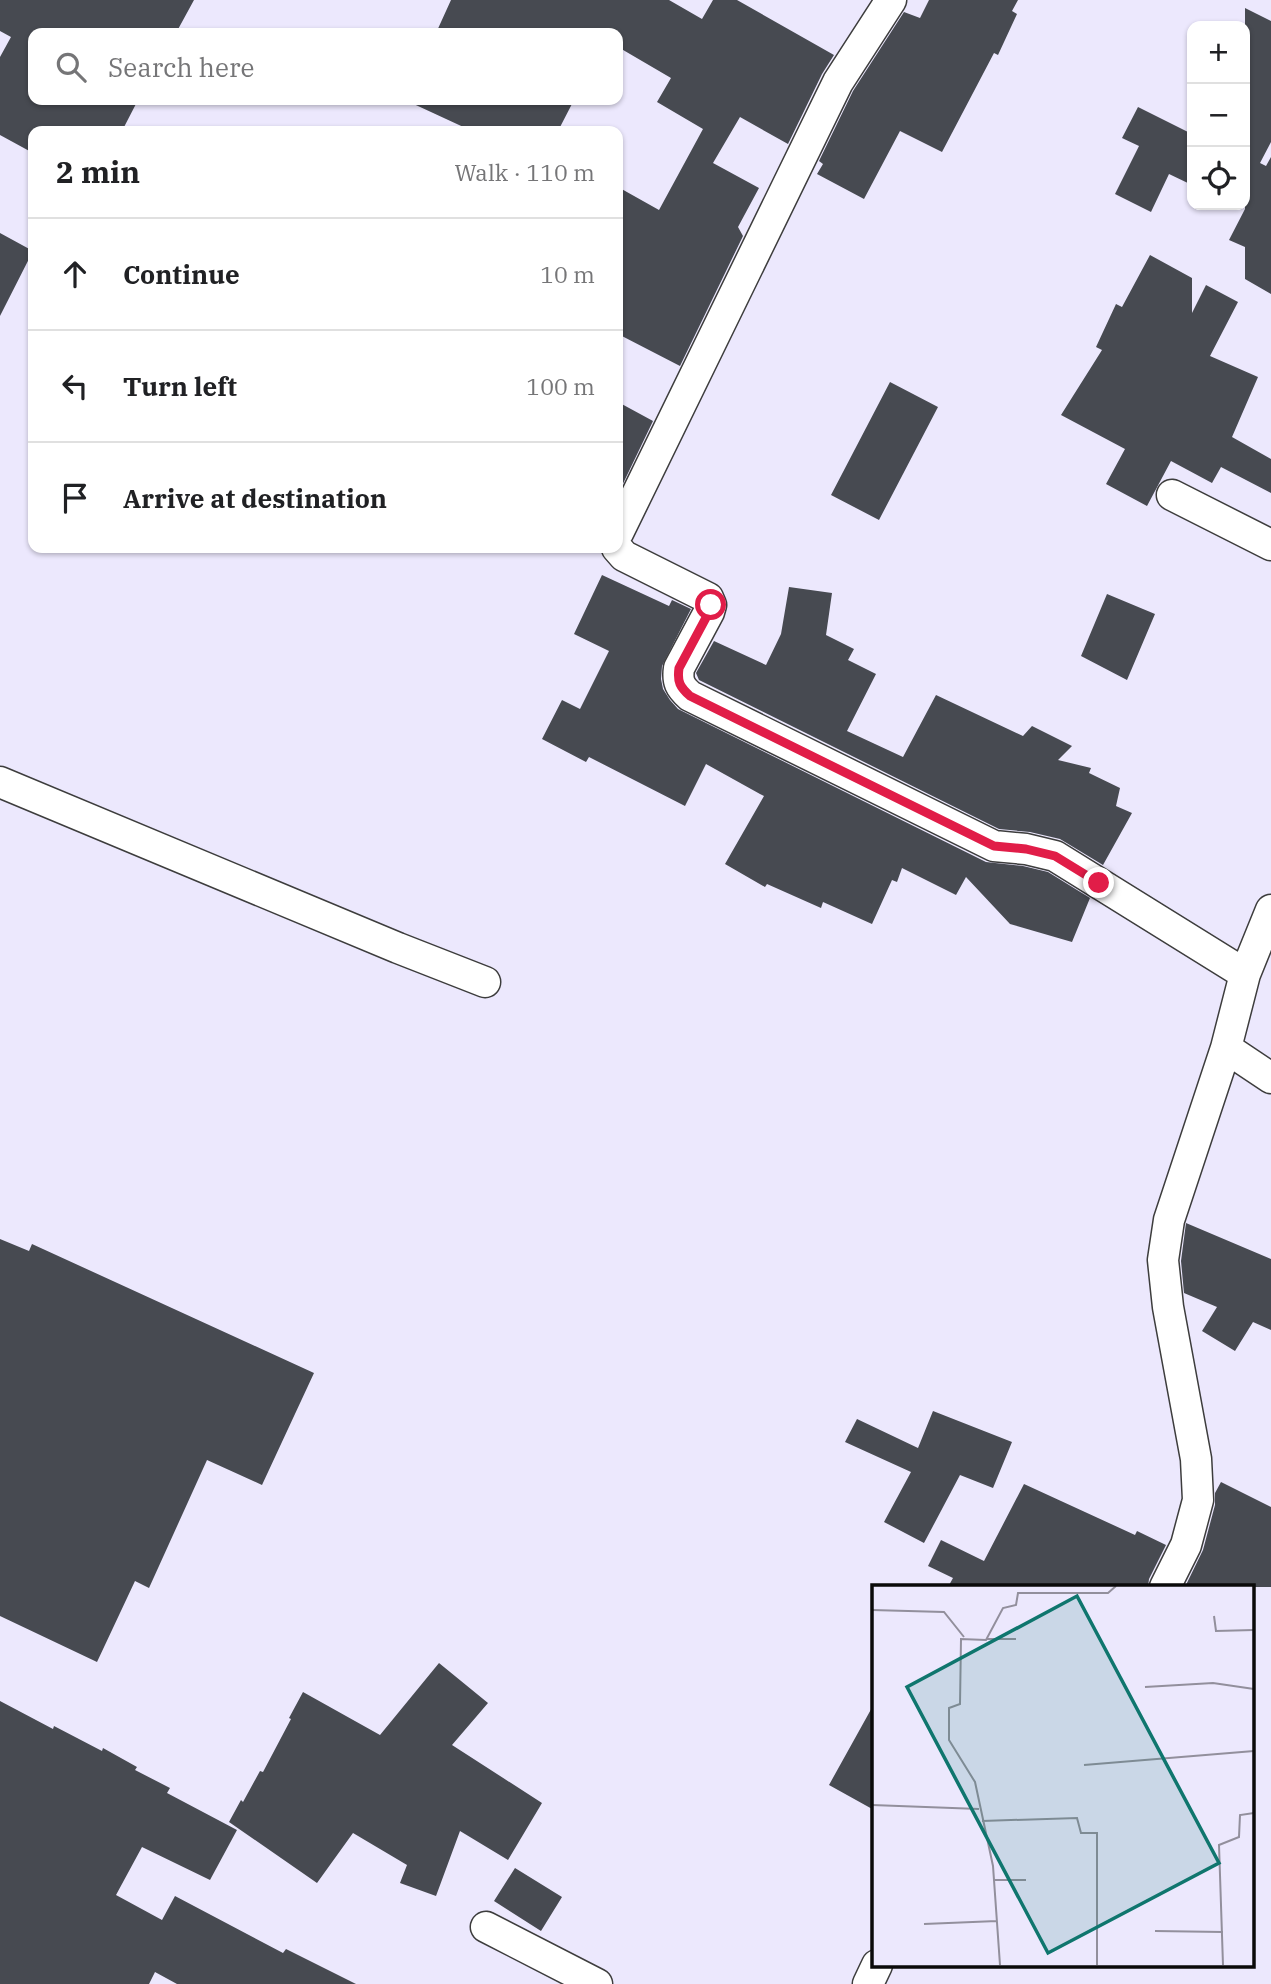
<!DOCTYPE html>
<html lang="en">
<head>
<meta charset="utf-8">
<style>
	body { margin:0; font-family:"IBM Plex Serif",serif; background:#f2f2f2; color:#202124 }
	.controls { position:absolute; right:21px; top:21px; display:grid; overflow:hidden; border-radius:14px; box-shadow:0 2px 5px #0004 }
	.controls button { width:63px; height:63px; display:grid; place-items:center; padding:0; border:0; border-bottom:2px solid #e0e0e0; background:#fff; color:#202124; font:35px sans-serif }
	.stop { position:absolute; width:21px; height:21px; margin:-16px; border:5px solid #e11d48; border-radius:50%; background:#fff }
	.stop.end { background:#e11d48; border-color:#fff; box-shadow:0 2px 7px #0008 }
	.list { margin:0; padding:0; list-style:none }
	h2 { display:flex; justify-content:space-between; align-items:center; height:91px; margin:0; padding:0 28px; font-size:30px }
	h2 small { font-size:23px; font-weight:400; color:#757577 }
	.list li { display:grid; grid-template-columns:46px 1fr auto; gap:21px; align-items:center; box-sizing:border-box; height:112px; padding:0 28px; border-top:2px solid #e0e0e0 }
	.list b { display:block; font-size:26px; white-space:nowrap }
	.list em { font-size:23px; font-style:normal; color:#757577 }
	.icon { flex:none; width:38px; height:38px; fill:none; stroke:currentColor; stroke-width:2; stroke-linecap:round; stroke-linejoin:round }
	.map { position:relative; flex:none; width:1271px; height:1984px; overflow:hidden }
	.search { position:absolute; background:#fff; box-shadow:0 2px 5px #0004; left:28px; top:28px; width:595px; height:77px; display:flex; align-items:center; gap:18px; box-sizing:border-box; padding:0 24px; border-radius:14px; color:#757577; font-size:26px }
	.panel { position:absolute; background:#fff; box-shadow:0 2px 5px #0004; left:28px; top:126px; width:595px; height:427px; border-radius:14px }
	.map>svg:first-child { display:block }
	.building { fill:#474a51 }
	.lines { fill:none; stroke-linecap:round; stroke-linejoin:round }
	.street-casing { stroke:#3d3d3d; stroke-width:33 }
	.street { stroke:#fff; stroke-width:30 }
	.route { stroke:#e11d48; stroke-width:9 }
	.inset-road { fill:none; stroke:#928f9c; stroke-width:2 }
	.view { fill:#0f766e; fill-opacity:0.15; stroke:#0f766e; stroke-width:3.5 }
	.inset-edge { fill:none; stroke:#0a0a0a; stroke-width:3.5 }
</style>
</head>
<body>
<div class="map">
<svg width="1271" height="1984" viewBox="0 0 1271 1984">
	<rect width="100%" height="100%" fill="#ece8fd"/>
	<path class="building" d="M 0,0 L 194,0 L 176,33 L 33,33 L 33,100 L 138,100 L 122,131 L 33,131 L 33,153 L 0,135 L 0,57 L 11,37 L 0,31 Z
		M 451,0 L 669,0 L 702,19 L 713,0 L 737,0 L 834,55 L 822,74 L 788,144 L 740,117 L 713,163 L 759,188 L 738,227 L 743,236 L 680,366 L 618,334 L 618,187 L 659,210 L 703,129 L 657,102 L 671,78 L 618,47 L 618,33 L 436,33 Z
		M 929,0 L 1018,0 L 1012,11 L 1017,14 L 998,55 L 994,53 L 942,152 L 900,131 L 864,199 L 817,174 L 823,164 L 819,161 L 853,91 L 904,12 L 920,18 Z
		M 1245,8 L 1271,21 L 1271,142 L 1260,163 L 1266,166 L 1271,157 L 1271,294 L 1245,279 L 1245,247 L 1229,240 L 1245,209 Z
		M 405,100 L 574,100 L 558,131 L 472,131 Z
		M 1138,107 L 1192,134 L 1192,185 L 1169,174 L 1151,212 L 1115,194 L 1139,146 L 1122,138 Z
		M 0,233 L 33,251 L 0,316 Z
		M 1150,255 L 1192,278 L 1192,313 L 1206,285 L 1238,302 L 1210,356 L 1258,377 L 1232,437 L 1271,459 L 1271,493 L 1221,467 L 1212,483 L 1171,461 L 1147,506 L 1106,484 L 1125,449 L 1061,415 L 1102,350 L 1096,347 L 1116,304 L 1122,307 Z
		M 890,382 L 938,407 L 879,520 L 831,495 Z
		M 618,402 L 653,421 L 618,494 Z
		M 602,575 L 669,606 L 672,600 L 691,609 L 662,666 L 661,679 L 663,689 L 670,700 L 678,709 L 986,862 L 1023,866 L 1048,872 L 1090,898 L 1072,942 L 1010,924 L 966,877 L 956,895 L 902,868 L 897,882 L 892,880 L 872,924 L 823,902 L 821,908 L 767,884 L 765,887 L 725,864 L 764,796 L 760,794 L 706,764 L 685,806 L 589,757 L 586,762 L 542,739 L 562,700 L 580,709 L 609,651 L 574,634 Z
		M 789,587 L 832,593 L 826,635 L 854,649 L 848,660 L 876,674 L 847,731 L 903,757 L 936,695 L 1023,736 L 1032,726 L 1072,746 L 1058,760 L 1091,768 L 1089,773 L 1120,788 L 1116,806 L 1132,813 L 1103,865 L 1060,839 L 1030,832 L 999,829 L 699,680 L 696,673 L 714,641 L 766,665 L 781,634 Z
		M 1107,594 L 1155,614 L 1127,680 L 1081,656 Z
		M 1186,1223 L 1271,1259 L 1271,1330 L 1253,1322 L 1235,1351 L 1202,1331 L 1217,1307 L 1184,1293 L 1181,1261 Z
		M 0,1239 L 29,1251 L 32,1244 L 314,1373 L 262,1485 L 207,1460 L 149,1588 L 135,1581 L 97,1662 L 0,1616 Z
		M 933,1411 L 1012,1442 L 993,1488 L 960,1475 L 924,1543 L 884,1522 L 911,1472 L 845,1442 L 857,1419 L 918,1448 Z
		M 1221,1482 L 1271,1507 L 1271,1587 L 1185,1587 L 1203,1550 L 1215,1505 L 1215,1493 Z
		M 1024,1484 L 1135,1535 L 1137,1531 L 1166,1545 L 1149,1579 L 1148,1587 L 948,1587 L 953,1578 L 928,1566 L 941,1540 L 984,1561 Z
		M 439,1663 L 488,1703 L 452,1745 L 542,1803 L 508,1860 L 460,1831 L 436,1896 L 400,1883 L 407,1865 L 353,1833 L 317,1883 L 229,1822 L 241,1800 L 243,1802 L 260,1771 L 263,1772 L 291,1719 L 289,1718 L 303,1692 L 380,1735 Z
		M 0,1701 L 53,1729 L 54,1726 L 102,1751 L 103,1748 L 137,1767 L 135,1770 L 170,1788 L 167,1793 L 237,1830 L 210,1880 L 142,1847 L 116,1895 L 162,1920 L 175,1896 L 283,1953 L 286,1949 L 356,1984 L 177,1984 L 155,1972 L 149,1984 L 0,1984 Z
		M 874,1704 L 874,1810 L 829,1785 Z
		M 515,1868 L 562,1897 L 541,1931 L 494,1901 Z"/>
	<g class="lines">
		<defs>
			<path id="street" d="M 1172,495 L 1271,545
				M 618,533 L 838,82 L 891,0
				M 617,548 L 624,556 L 708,598 L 711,605 L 709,612 L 679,668 C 677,682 680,687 690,696 L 994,846 L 1026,849 L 1055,856 L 1245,974
				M 0,782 L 398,948 L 485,982
				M 1226,1048 L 1271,1078
				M 1165,1587 L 1186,1545 L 1198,1500 L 1196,1459 L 1168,1307 L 1163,1260 L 1169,1220 L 1226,1048 L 1245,974 L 1271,910
				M 486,1927 L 597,1984
				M 868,1984 L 877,1965"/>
		</defs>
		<use href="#street" class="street-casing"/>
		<use href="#street" class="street"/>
	</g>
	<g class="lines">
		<path class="route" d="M 711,605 L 709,612 L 679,668 C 677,682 680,687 690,696 L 994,846 L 1026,849 L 1055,856 L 1099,883"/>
	</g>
	<g transform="translate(872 1585)">
		<rect width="382" height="382" fill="#ece8fd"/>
		<path class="inset-road" d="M 0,25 L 72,27 L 92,52M 342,31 L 344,46 L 382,45M 115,54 L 144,54M 273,102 L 341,98 L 382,104M 212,180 L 382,166M 0,220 L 107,224M 110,236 L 205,233 L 209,248 L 225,248 L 225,380M 122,295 L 154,295M 52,339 L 125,336M 283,346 L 351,347M 128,380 L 121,281 L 103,197 L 77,155 L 77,123 L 88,119 L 89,54 L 114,55 L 131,23 L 144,20 L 146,8 L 236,8 L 244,1M 351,380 L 347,260 L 367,252 L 368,230 L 382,228"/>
		<path class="view" d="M 205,11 L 347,278 L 176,368 L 35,102 Z"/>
		<rect width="382" height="382" class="inset-edge"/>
	</g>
</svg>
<div class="controls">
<button>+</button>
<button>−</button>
<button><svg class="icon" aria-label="locate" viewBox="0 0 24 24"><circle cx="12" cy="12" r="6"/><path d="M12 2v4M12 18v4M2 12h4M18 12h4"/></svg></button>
</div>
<div class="stop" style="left:711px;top:605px"></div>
<div class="stop end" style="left:1099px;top:883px"></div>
<div class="search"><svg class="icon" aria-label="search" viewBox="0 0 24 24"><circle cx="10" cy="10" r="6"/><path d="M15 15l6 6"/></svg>Search here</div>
<section class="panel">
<h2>2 min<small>Walk · 110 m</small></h2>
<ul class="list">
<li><svg class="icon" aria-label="ahead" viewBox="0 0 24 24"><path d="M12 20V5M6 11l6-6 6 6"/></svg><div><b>Continue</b></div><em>10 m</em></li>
<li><svg class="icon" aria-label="left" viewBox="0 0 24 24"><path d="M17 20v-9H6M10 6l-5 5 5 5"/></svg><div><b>Turn left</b></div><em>100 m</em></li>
<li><svg class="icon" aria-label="arrive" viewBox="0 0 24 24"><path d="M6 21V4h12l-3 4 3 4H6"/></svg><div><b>Arrive at destination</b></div></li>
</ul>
</section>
</div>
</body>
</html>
